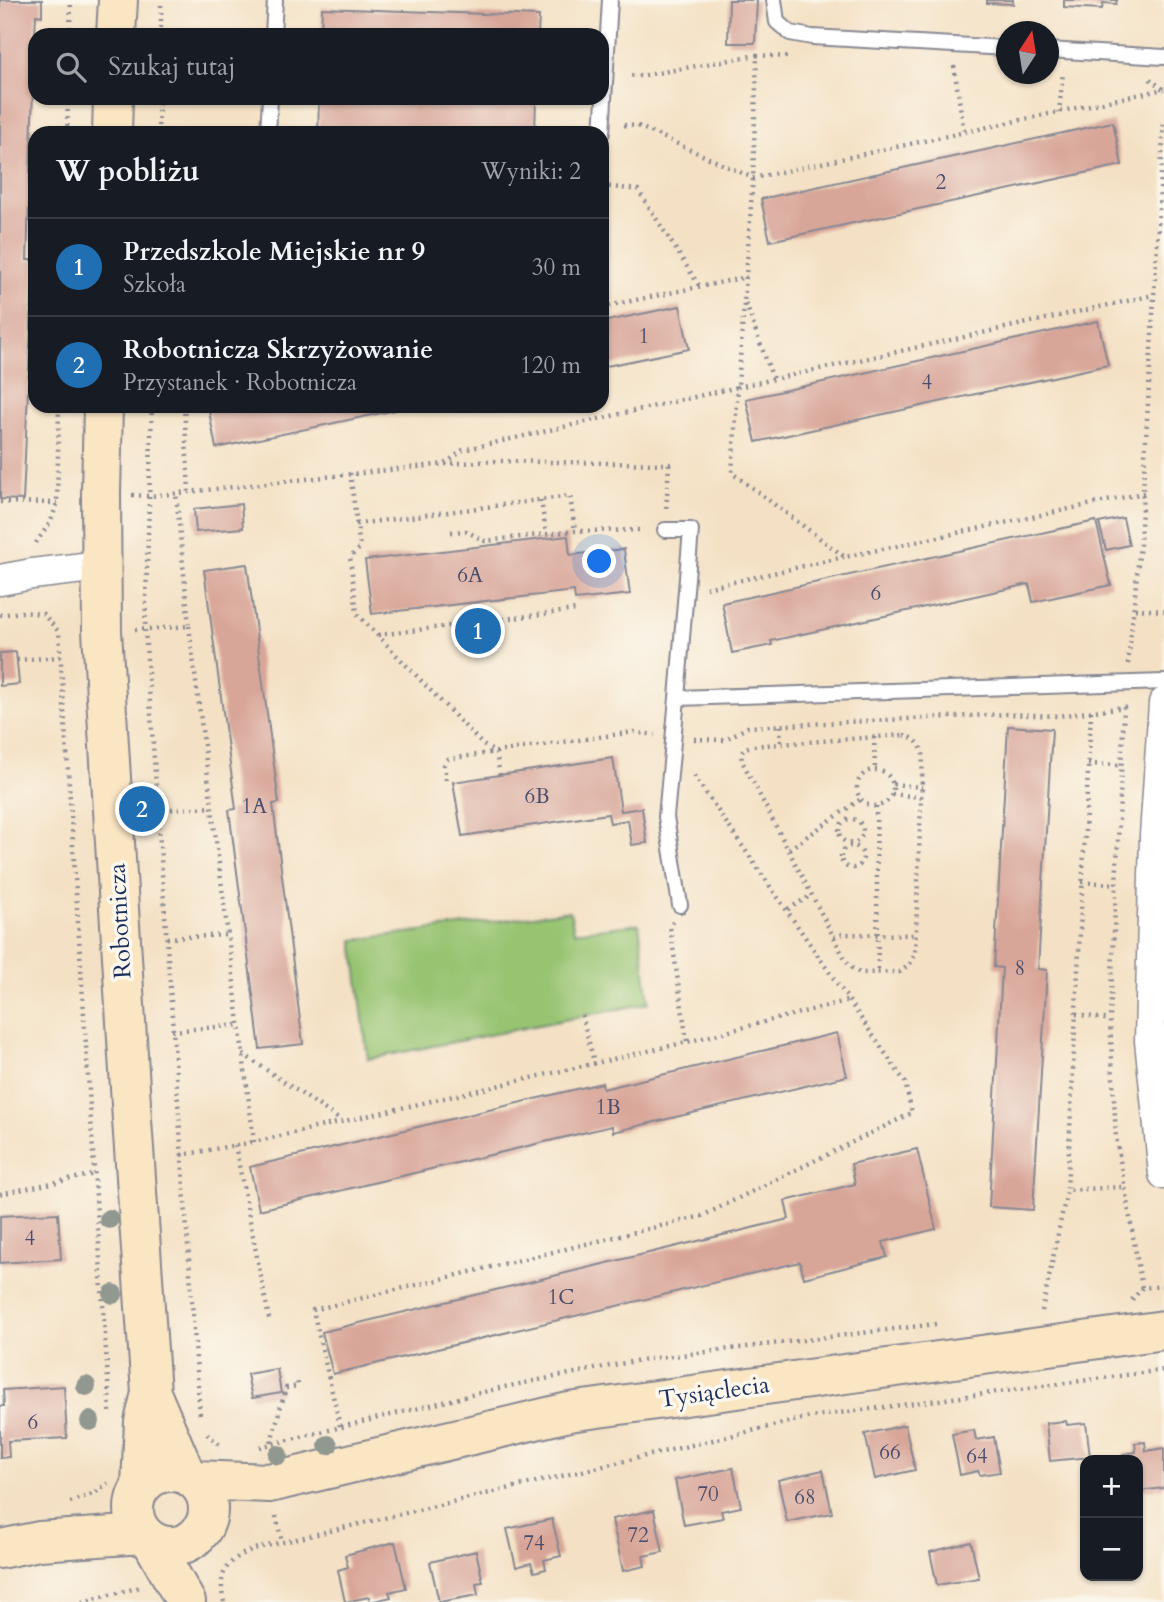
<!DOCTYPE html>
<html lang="pl">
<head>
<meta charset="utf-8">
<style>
  :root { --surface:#171b24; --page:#20242c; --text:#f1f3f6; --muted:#9ea1a6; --line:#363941; --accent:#1f6fb2 }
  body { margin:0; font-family:Cardo,serif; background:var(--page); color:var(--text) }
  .controls { position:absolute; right:21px; bottom:21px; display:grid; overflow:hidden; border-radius:14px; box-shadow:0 2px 5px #0004 }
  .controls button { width:63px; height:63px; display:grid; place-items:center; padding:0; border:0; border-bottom:2px solid var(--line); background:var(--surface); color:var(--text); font:35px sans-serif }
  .compass { position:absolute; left:996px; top:21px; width:63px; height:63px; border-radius:50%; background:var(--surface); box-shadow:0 2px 5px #0004; rotate:12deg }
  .you { position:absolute; left:600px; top:562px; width:24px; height:24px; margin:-18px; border:5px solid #fff; border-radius:50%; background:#1a73e8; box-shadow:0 0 0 10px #1a73e833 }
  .badge { display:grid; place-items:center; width:46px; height:46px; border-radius:50%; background:var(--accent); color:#fff; font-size:23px; font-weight:700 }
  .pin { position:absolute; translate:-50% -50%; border:4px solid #fff; box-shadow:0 2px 7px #0006 }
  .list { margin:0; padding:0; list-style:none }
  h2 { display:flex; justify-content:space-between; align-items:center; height:91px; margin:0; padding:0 28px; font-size:30px }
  h2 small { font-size:23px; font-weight:400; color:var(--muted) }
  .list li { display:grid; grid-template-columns:46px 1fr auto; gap:21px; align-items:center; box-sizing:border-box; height:98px; padding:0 28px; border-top:2px solid var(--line) }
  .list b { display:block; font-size:26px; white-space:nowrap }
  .list p { margin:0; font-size:23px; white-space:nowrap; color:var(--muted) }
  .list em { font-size:23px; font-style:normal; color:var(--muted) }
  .icon { flex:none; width:38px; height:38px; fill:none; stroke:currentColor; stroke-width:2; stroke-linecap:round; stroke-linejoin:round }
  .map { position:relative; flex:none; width:1164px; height:1602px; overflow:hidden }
  .search { position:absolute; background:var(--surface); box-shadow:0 2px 5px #0004; left:28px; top:28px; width:581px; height:77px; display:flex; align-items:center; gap:18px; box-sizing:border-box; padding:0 24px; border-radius:21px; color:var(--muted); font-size:26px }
  .panel { position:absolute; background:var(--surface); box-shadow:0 2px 5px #0004; left:28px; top:126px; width:581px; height:287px; border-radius:21px }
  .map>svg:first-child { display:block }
  .green { fill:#98c472; stroke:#5a7a68; stroke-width:2 }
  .building { fill:#d8a699 }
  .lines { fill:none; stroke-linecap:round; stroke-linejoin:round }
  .lane-casing { stroke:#888892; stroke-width:18 }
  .street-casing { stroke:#888892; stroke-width:33 }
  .secondary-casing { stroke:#888892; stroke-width:42 }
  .path { stroke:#888892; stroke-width:4.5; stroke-dasharray:2 5; stroke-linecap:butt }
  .lane { stroke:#fff; stroke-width:14 }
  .street { stroke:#fff; stroke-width:30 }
  .secondary { stroke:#fbe6c4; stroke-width:38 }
  .tree { fill:#919890 }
  .labels { text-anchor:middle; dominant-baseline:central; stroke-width:7; stroke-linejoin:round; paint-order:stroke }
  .number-label { font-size:21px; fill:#4a4d6d }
  .street-label { font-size:24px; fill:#1b2f5e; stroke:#fbf7ec }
</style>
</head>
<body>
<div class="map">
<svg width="1164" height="1602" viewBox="0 0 1164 1602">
  <rect width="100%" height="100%" fill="#fbf7ec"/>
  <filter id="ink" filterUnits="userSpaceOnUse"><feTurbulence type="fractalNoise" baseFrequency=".0143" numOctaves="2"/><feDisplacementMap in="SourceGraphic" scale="14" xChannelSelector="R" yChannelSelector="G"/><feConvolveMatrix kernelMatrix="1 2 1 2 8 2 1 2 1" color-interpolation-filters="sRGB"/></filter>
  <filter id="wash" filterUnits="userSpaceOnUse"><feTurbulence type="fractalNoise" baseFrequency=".00686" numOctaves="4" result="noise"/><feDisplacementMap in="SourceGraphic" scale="28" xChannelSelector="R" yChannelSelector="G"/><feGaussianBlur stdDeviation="1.57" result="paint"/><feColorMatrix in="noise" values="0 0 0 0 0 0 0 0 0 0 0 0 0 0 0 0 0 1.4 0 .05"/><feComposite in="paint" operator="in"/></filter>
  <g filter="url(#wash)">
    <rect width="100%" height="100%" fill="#f4e1c5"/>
    <path class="green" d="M570,911L574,932L639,924L649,1003L368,1059L353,940Z"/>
    <g id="blocks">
      <path class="building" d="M0,0H42V16L36,15L35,35L27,260H34L23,500L0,499Z
        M729,0H757L755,43H728Z
        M987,0H1013V4L987,3Z
        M1064,0H1117L1116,4L1103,3L1102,9L1064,7Z
        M322,8L539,16L538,35H321Z
        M319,98H536L535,133H318Z
        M1113,122L1122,165L770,241L761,199Z
        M680,306L689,349L602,367V322Z
        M1098,321L1108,365L756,442L746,399Z
        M208,406H410V407L216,448Z
        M241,504L243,528L196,532L194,509Z
        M1123,518L1129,545L1106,550L1099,523Z
        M1096,521L1111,585L1033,602L1029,584L771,641L772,645L732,653L722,603Z
        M568,536L570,555L624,549L630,594L575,600L574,591L372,614L365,560Z
        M247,564L279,803L273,804L303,1044L260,1049L229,810L236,809L204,570Z
        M16,652L19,684L0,686V653Z
        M1008,726L1052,729L1038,969L1047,970L1033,1210L989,1207L1002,968L994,967Z
        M613,758L621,811L642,808L647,843L632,845L628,820L610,823L608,814L462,836L453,782Z
        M837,1033L847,1076L613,1132L612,1126L259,1210L250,1167L602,1083L603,1089Z
        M917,1149L936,1229L883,1242L887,1257L804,1278L800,1262L333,1374L322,1332L789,1219L785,1201L855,1184L851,1164Z
        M58,1213L61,1259L0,1263V1216Z
        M277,1369L281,1393L252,1398L247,1374Z
        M64,1386L67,1438L8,1441L9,1457L0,1458V1406H4L3,1390Z
        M1066,1421L1067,1425L1086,1423L1090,1457L1050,1461L1046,1423Z
        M905,1425L915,1470L875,1479L865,1434Z
        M974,1430L976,1440L994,1437L1000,1472L980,1475L978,1471L960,1475L952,1434Z
        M1145,1442L1146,1451L1164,1448V1488L1138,1491V1460H1123V1454L1136,1452L1135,1443Z
        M733,1468L741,1507L721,1511L723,1518L684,1525L675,1480Z
        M823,1470L832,1513L787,1522L778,1480Z
        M654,1510L663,1552L643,1556L645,1566L623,1571L612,1519Z
        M552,1519L561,1556L544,1560L546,1569L534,1572L531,1563L516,1567L507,1529Z
        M395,1542L406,1588L389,1592L391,1597L370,1602L369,1597L345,1602L338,1570L348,1567L345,1555Z
        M971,1542L979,1578L937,1585L930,1552Z
        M476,1551L483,1582L476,1583L478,1595L439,1602L430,1562Z"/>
    </g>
  </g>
  <g filter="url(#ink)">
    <use href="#blocks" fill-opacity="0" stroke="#888892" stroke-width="2"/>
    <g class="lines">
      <g class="lane-casing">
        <path id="lane" d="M774,0L777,22L790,33L812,37L1006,48
          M273,35L275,0
          M1048,50L1164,57
          M268,133L270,98
          M602,133L610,0
          M665,530H691L677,698L1164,682
          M677,698L666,817L680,905"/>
      </g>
      <g class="street-casing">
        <path id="street" d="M0,580L32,574L100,566
          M1164,703L1155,835L1150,1041L1164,1174"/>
      </g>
      <g class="secondary-casing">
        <path id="secondary" d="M116,35L118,0
          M112,133L113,98
          M103,406L101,493L102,631L132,1120L151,1393L144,1422L141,1485
          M151,1393L186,1475
          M134 1509a37 37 0 1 1 74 0a37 37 0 1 1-74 0Z
          M195,1480L269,1483L569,1412L1164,1330
          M151,1540L186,1602
          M0,1549L39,1541L143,1534"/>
      </g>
      <path class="path" d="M70,35L71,0
        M161,35V0
        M757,55L787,57
        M954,66L964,133
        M1150,79L1164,90
        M1059,113L1063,72
        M624,125L638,126L753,178L1164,89
        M67,133L68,98
        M158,133L159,98
        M602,186L638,190L700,287
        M746,304L773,379
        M602,307L747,277
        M152,406L145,630L200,1416
        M184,406L189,491
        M445,464L496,461L669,464L666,511
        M350,473L360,548L350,557L357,614L483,745L496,753L500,775
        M1144,493L845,557L732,473L738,387L1154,295
        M132,495L150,496L445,464L463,450L738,387L753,178L757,55L641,76L627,75
        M541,500L546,534
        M0,502L57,503
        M356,524L570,496L575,531
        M451,532L466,531L485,541L575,531L644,530
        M36,543L51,521L57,503L59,406
        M706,588L844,557
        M1135,609L1164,611
        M0,615L21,612L43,614L59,632L110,1412
        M189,626L254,1142L687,1042L850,1000
        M135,630L189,626L176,493
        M378,635L576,610
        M17,660L60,657
        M1128,664L1140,544L1164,120
        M1091,711L1067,1190L1124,1187
        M780,726L781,744
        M904,735C914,737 921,744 923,754L915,954L910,964L900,972L860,973L852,968L845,959L742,761L741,754L745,748L752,746Z
        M874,737L875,770
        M694,739L724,740L748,727L1008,714L1058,716L1124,707L1110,1020L1116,1137L1142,1288
        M1088,764L1122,765
        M857 788a18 18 0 1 1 36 0a18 18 0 1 1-36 0Z
        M446,780L444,765L448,759L634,732L655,735
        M893,784L922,787
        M892,794L921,797
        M876,806L878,973
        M157,810L213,807
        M839 831a12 12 0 1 1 24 0a12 12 0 1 1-24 0Z
        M841 857a11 11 0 1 1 22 0a11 11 0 1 1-22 0Z
        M789,849L861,799
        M1082,882L1115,884
        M788,909L812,895
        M673,922L670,927L687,1042
        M834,937L843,934L917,935
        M167,938L227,935
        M1076,1014L1110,1020
        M582,1015L594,1062
        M172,1031L239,1025
        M243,1054L340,1120
        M235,1145L270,1323
        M181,1155L254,1142
        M0,1194L95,1174
        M1132,1300L1142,1288L1164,1286
        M1042,1311L1067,1190
        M340,1426L313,1310L702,1216L912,1113L905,1082L692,773
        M207,1434L221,1446
        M271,1442L286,1388L298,1386L297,1378
        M260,1447L504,1387L640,1360L936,1324
        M70,1502L95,1493L108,1483
        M276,1516L282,1542
        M82,1602L141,1587
        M224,1602C217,1572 227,1560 254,1549L810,1417L1164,1370"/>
      <use href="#lane" class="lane"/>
      <use href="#street" class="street"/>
      <use href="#secondary" class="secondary"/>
    </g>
    <g class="tree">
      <circle cx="109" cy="1219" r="10"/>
      <circle cx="113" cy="1294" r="10"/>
      <circle cx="86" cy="1386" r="10"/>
      <circle cx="90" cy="1421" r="10"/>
      <circle cx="328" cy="1445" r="10"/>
      <circle cx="278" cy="1455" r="10"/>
    </g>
  </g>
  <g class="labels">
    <g class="number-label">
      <text x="941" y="182">2</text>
      <text x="644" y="336">1</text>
      <text x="927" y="382">4</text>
      <text x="470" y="575">6A</text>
      <text x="876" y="593">6</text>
      <text x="537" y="796">6B</text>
      <text x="254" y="806">1A</text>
      <text x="1020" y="968">8</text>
      <text x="608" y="1107">1B</text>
      <text x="30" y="1238">4</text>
      <text x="561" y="1297">1C</text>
      <text x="33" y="1422">6</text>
      <text x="890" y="1452">66</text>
      <text x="977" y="1456">64</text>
      <text x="708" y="1494">70</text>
      <text x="805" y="1497">68</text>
      <text x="638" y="1535">72</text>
      <text x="534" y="1543">74</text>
    </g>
    <g class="street-label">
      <text transform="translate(120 921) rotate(-93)">Robotnicza</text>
      <text transform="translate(714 1392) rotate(-8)">Tysiąclecia</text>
    </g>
  </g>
</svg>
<div class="controls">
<button>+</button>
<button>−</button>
</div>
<svg class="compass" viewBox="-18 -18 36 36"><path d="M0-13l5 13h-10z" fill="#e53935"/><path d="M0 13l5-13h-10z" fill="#9ea1a6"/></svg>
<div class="you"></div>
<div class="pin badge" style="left:478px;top:631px">1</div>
<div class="pin badge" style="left:142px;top:809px">2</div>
<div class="search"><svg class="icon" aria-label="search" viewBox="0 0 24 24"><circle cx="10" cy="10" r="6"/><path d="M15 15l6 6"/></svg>Szukaj tutaj</div>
<section class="panel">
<h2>W pobliżu<small>Wyniki: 2</small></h2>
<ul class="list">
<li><span class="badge">1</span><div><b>Przedszkole Miejskie nr 9</b><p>Szkoła</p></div><em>30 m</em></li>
<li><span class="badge">2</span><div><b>Robotnicza Skrzyżowanie</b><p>Przystanek · Robotnicza</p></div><em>120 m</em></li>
</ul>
</section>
</div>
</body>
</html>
